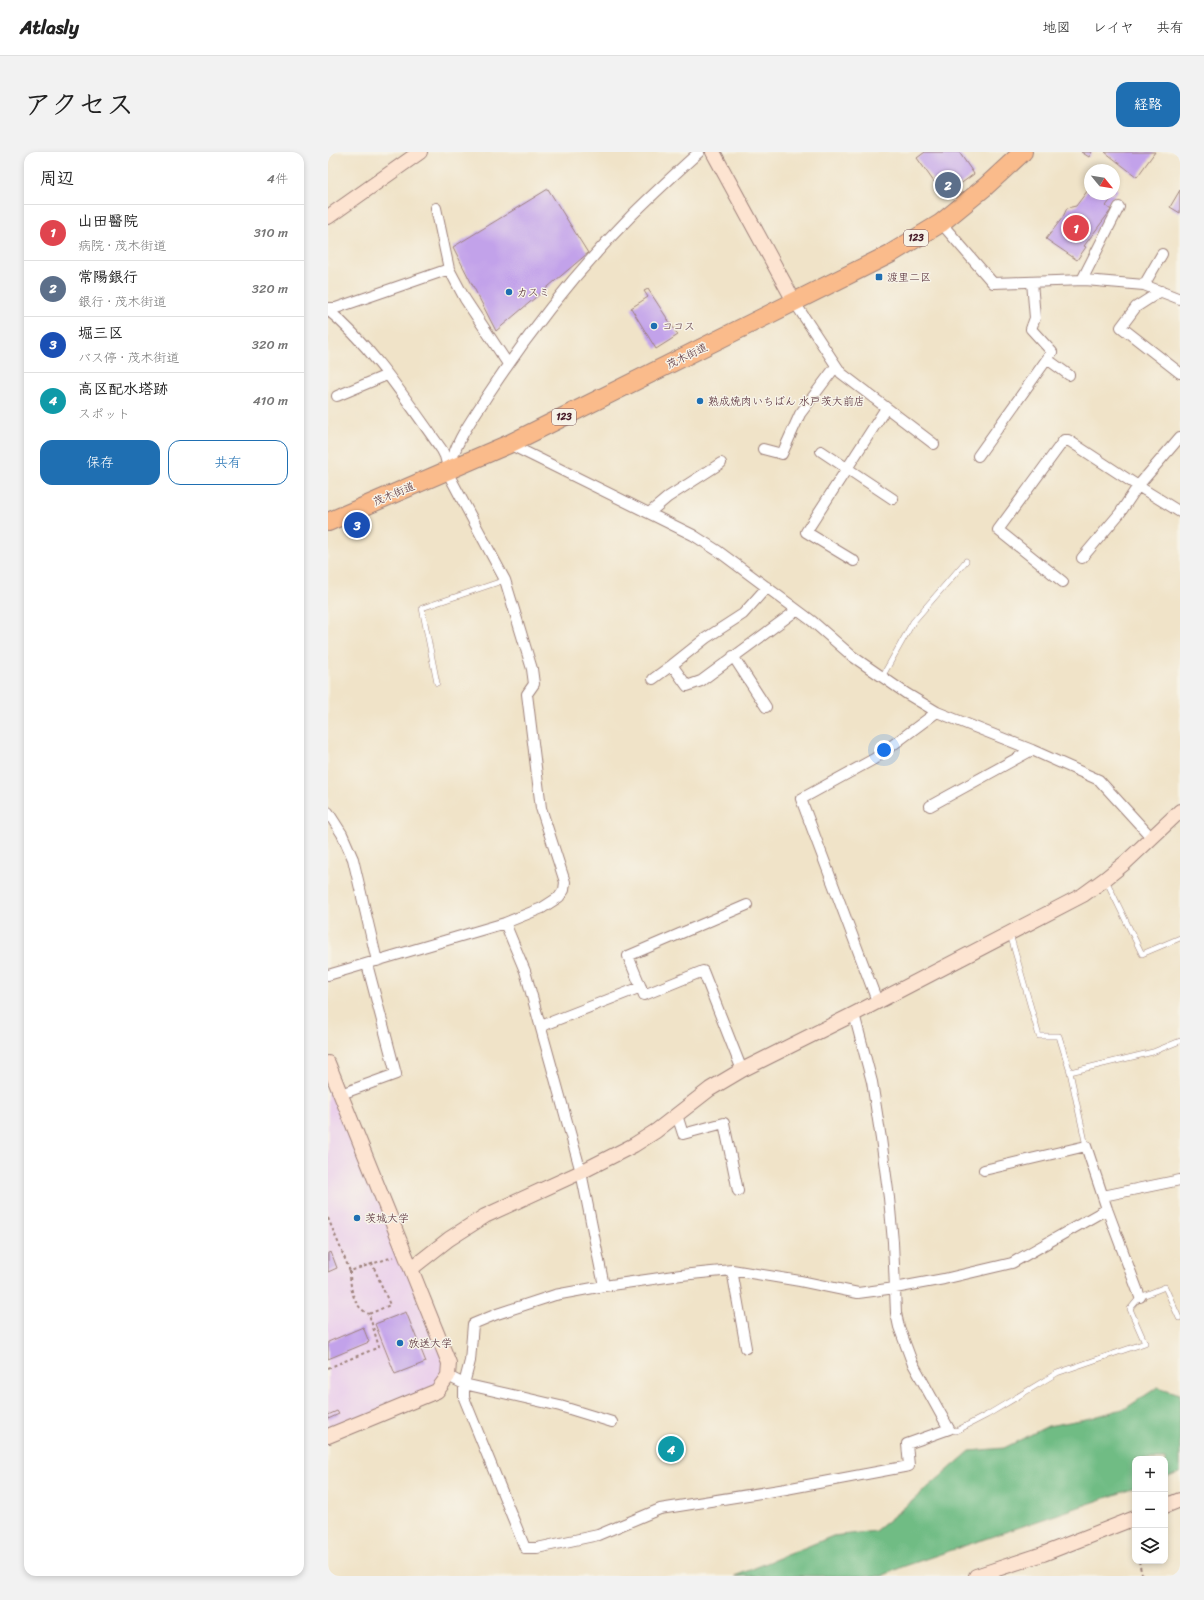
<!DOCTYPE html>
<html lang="ja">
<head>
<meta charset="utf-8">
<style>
  :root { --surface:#fff; --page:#f2f2f2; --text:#222; --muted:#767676; --line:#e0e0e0; --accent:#1f6fb2 }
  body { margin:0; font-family:Sriracha,"Klee One",sans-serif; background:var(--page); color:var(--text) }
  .controls { position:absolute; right:12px; bottom:12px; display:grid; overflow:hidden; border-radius:8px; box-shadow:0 2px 6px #0003 }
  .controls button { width:36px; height:36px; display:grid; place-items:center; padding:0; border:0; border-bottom:1px solid var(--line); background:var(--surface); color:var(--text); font:20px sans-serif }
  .compass { position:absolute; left:756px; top:12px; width:36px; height:36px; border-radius:50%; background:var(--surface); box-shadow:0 2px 6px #0003; rotate:120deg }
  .you { position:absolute; left:556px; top:598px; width:14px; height:14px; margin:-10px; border:3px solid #fff; border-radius:50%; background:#1a73e8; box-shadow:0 0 0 6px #1a73e833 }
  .badge { display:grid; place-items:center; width:26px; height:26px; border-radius:50%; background:var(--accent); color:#fff; font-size:13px; font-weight:700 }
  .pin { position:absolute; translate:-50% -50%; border:2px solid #fff; box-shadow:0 1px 4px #0006 }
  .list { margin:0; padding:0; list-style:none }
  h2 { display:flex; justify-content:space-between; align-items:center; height:52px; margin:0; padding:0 16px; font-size:17px }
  h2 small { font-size:13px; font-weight:400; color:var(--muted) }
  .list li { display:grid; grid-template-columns:26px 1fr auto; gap:12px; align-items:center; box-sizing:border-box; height:56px; padding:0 16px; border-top:1px solid var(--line) }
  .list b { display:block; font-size:15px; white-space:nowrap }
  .list p { margin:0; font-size:13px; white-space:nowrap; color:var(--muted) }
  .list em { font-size:13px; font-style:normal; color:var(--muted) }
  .actions { display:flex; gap:8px; padding:12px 16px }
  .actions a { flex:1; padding:9px 0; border:1px solid var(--accent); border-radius:12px; text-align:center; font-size:14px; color:var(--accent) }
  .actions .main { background:var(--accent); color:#fff }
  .icon { flex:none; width:22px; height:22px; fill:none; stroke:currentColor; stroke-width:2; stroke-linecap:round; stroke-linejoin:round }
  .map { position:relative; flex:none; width:852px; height:1424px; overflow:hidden; border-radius:12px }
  header { display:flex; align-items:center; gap:24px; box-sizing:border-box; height:56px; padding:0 20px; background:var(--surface); border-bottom:1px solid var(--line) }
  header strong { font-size:19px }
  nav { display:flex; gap:22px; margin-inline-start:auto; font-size:14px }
  .intro { display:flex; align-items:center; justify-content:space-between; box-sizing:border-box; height:96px; padding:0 24px }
  h1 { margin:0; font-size:28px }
  .button { padding:10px 18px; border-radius:12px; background:var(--accent); color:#fff; font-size:14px; font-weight:700 }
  main { display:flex; gap:24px; padding:0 24px }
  aside { flex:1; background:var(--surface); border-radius:12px; box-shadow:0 2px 6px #0003 }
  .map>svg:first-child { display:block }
  .built { fill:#ebd1eb }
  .forest { fill:#70bc84; stroke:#5d6e58 }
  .building { fill:#c2a2ea }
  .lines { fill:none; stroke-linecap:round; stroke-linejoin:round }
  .lane-casing { stroke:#9d817a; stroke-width:6 }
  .street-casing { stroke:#9d817a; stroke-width:12 }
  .secondary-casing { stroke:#9d817a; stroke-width:16 }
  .highway-casing { stroke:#9d817a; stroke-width:20 }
  .path { stroke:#9d817a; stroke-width:2; stroke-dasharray:3 3; stroke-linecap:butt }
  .lane { stroke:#fff; stroke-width:5 }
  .street { stroke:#fff; stroke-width:10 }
  .secondary { stroke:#fde4d1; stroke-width:14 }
  .highway { stroke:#fabb8b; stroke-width:18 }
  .poi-dot { fill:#1f6fb2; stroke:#f7f3e8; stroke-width:1.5 }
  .labels { text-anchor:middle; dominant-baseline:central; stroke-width:3; stroke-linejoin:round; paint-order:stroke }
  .shield { fill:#f7f3e8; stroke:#7e5f64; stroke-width:1 }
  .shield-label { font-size:10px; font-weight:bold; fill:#4a1f2b }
  .poi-label { font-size:11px; fill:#4a1f2b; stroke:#f7f3e8; text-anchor:start }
  .street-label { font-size:11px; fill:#4a1f2b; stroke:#f7f3e8 }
</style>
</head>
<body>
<header>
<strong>Atlasly</strong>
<nav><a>地図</a><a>レイヤ</a><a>共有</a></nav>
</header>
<div class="intro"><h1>アクセス</h1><a class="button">経路</a></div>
<main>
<aside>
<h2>周辺<small>4件</small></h2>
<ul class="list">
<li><span class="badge" style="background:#e0444e">1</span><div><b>山田醫院</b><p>病院 · 茂木街道</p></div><em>310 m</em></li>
<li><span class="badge" style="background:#5c6f8a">2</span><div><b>常陽銀行</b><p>銀行 · 茂木街道</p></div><em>320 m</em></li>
<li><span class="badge" style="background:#1a4fb4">3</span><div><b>堀三区</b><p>バス停 · 茂木街道</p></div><em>320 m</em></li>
<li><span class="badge" style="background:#0f9aa8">4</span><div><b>高区配水塔跡</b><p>スポット</p></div><em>410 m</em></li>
</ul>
<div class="actions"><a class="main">保存</a><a>共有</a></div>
</aside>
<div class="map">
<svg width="852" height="1424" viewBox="0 0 852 1424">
  <rect width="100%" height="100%" fill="#f7f3e8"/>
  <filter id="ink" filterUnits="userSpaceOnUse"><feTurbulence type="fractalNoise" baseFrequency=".025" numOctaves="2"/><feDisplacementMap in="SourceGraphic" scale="8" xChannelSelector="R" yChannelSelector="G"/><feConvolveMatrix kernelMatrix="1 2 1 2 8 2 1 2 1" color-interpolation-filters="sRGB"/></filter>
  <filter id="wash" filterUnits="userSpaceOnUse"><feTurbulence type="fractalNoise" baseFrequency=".012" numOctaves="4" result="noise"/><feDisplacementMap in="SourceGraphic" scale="16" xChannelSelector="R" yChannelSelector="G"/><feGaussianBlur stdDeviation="0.9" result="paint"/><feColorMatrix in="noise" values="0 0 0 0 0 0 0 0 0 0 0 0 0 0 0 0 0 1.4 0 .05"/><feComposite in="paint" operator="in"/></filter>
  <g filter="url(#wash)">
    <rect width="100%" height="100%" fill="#f0e3c8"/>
    <path class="built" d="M0,924L116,1208L114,1228L103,1237L0,1280Z"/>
    <path class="forest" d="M830,1235L852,1242V1321L837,1326V1307H807V1336L574,1415L554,1424H407L505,1384L547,1379L583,1350L642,1299L676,1296L720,1274L763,1266L798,1256Z"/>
    <g id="blocks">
      <path class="building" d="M597,0H631L646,22L616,44L589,6Z
        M753,0H764L761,5Z
        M777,0H827L809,25Z
        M786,35L790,38L778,54L783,58L756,94L758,95L749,108L718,87L735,65L739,56L748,54L760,38H762V42H786Z
        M220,37L260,101L168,179L125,95Z
        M852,38V61L842,55Z
        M320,137L350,183L328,197L303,156L320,145L316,139Z
        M3,1100L9,1116L0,1120V1101Z
        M78,1160L98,1210L67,1222L47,1172Z
        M35,1175L41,1190L0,1207V1190Z
        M9,1259L11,1262L0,1267V1263Z"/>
    </g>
  </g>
  <g filter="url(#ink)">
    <use href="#blocks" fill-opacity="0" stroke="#9d817a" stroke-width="1"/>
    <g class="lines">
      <g class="lane-casing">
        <path id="lane" d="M554,525L585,470L638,409
          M109,531L94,456L177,428
          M778,728L814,802L852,786
          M682,782L711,884H731L742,920L758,994
          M742,920L825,900L852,889
          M621,1277L628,1279L659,1263L729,1221L817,1191L802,1157L812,1145L837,1135L851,1166"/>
      </g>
      <g class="street-casing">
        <path id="street" d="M108,56L121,117L137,147L180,212
          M613,71L665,131L757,128L816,133L852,147
          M754,128L791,55
          M816,133L834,102
          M833,139L808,155L793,175L852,221
          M467,151L513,221L606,292
          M0,156H8L121,117
          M0,158C44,194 81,252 114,298L117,304L123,327L177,428L204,517L206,532L199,542L213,656L237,730L236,738L231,745L214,756L177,771L0,823
          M719,207L741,223
          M9,244L59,223
          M181,292L365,383L390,399L484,469L524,504L579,542L609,560L704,598L771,628L823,685
          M435,297L454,302L472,262L508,214
          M493,299L565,347
          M650,304L724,200L703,177L707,166L704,130
          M122,316C127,289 144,268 159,244C201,180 249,119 303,64C325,42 348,21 371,0
          M321,361L340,345L393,311
          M754,406L792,361L810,334L852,285
          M526,409L478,380L558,256
          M735,430L670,378L736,288H740L810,334L852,360
          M439,435L415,462L378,486L344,513L359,534L373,529L469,458
          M405,504L438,555
          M325,527L344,513
          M602,654L704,598
          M0,660L14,682L25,707L49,809
          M177,771L197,819L253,1020L276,1134
          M549,849L473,647L546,607L609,560
          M526,862L544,930L553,987L561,1046L565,1090L568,1161L571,1175L584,1210L621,1277L579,1292L581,1314L458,1337L332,1357L270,1383L209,1396H197L136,1246V1232L142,1209L145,1172L169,1162L227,1143L276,1134L353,1123L404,1118L472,1129L530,1141L567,1136L616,1127L684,1111L779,1057
          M213,874L313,835
          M414,918L375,819L316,843L300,804L419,753
          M13,942L68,922L39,812
          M349,963L355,982L396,971L410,1039
          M656,1018L758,994L779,1057L812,1145
          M775,1044L852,1028
          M404,1118L418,1196
          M120,1224L136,1232L232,1254L284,1270"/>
      </g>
      <g class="secondary-casing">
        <path id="secondary" d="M385,0L467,151
          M0,65L92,0
          M0,911L121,1211L120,1224L109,1239L0,1284
          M84,1116L121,1087L157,1064L253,1020L306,993L328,979L382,937L414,918L526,862L755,743L777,727L798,710L852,659
          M837,1354L852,1348
          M648,1424L715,1402L807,1366"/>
      </g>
      <g class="highway-casing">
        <path id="highway" d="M0,370L181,292L562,102L613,71L657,35L695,0"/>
      </g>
      <path class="path" d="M0,1066L22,1119L65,1105
        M22,1119C22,1136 25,1155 41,1162
        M0,1216L51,1195L41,1162L62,1153L44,1111
        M804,1380L807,1390
        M811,1409L814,1424"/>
      <use href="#lane" class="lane"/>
      <use href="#street" class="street"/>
      <use href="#secondary" class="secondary"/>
      <use href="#highway" class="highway"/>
    </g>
  </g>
  <g class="poi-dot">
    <rect x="547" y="121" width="8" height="8" rx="2"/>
    <circle cx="181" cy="140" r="4"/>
    <circle cx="326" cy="174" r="4"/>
    <circle cx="372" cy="249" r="4"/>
    <circle cx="29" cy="1066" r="4"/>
    <circle cx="72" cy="1191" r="4"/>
  </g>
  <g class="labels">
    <g class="shield">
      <rect x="576" y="78" width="24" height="16" rx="3"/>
      <rect x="224" y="257" width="24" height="16" rx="3"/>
    </g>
    <g class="shield-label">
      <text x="588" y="86">123</text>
      <text x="236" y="265">123</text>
    </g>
    <g class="poi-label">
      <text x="559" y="125">渡里二区</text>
      <text x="189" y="140">カスミ</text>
      <text x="334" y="174">ココス</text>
      <text x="380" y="249">熟成焼肉いちばん 水戸茨大前店</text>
      <text x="37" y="1066">茨城大学</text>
      <text x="80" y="1191">放送大学</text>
    </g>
    <g class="street-label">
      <text transform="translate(359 204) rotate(-26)">茂木街道</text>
      <text transform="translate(66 342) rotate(-23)">茂木街道</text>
    </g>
  </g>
</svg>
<div class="controls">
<button>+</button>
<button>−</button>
<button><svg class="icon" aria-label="layers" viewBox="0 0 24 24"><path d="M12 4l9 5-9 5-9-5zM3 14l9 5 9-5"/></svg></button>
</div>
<svg class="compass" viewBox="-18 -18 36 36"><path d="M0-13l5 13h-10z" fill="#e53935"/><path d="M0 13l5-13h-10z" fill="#767676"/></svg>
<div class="you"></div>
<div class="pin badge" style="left:748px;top:76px;background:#e0444e">1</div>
<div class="pin badge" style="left:620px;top:33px;background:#5c6f8a">2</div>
<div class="pin badge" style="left:29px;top:373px;background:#1a4fb4">3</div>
<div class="pin badge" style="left:343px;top:1297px;background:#0f9aa8">4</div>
</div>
</main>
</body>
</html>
